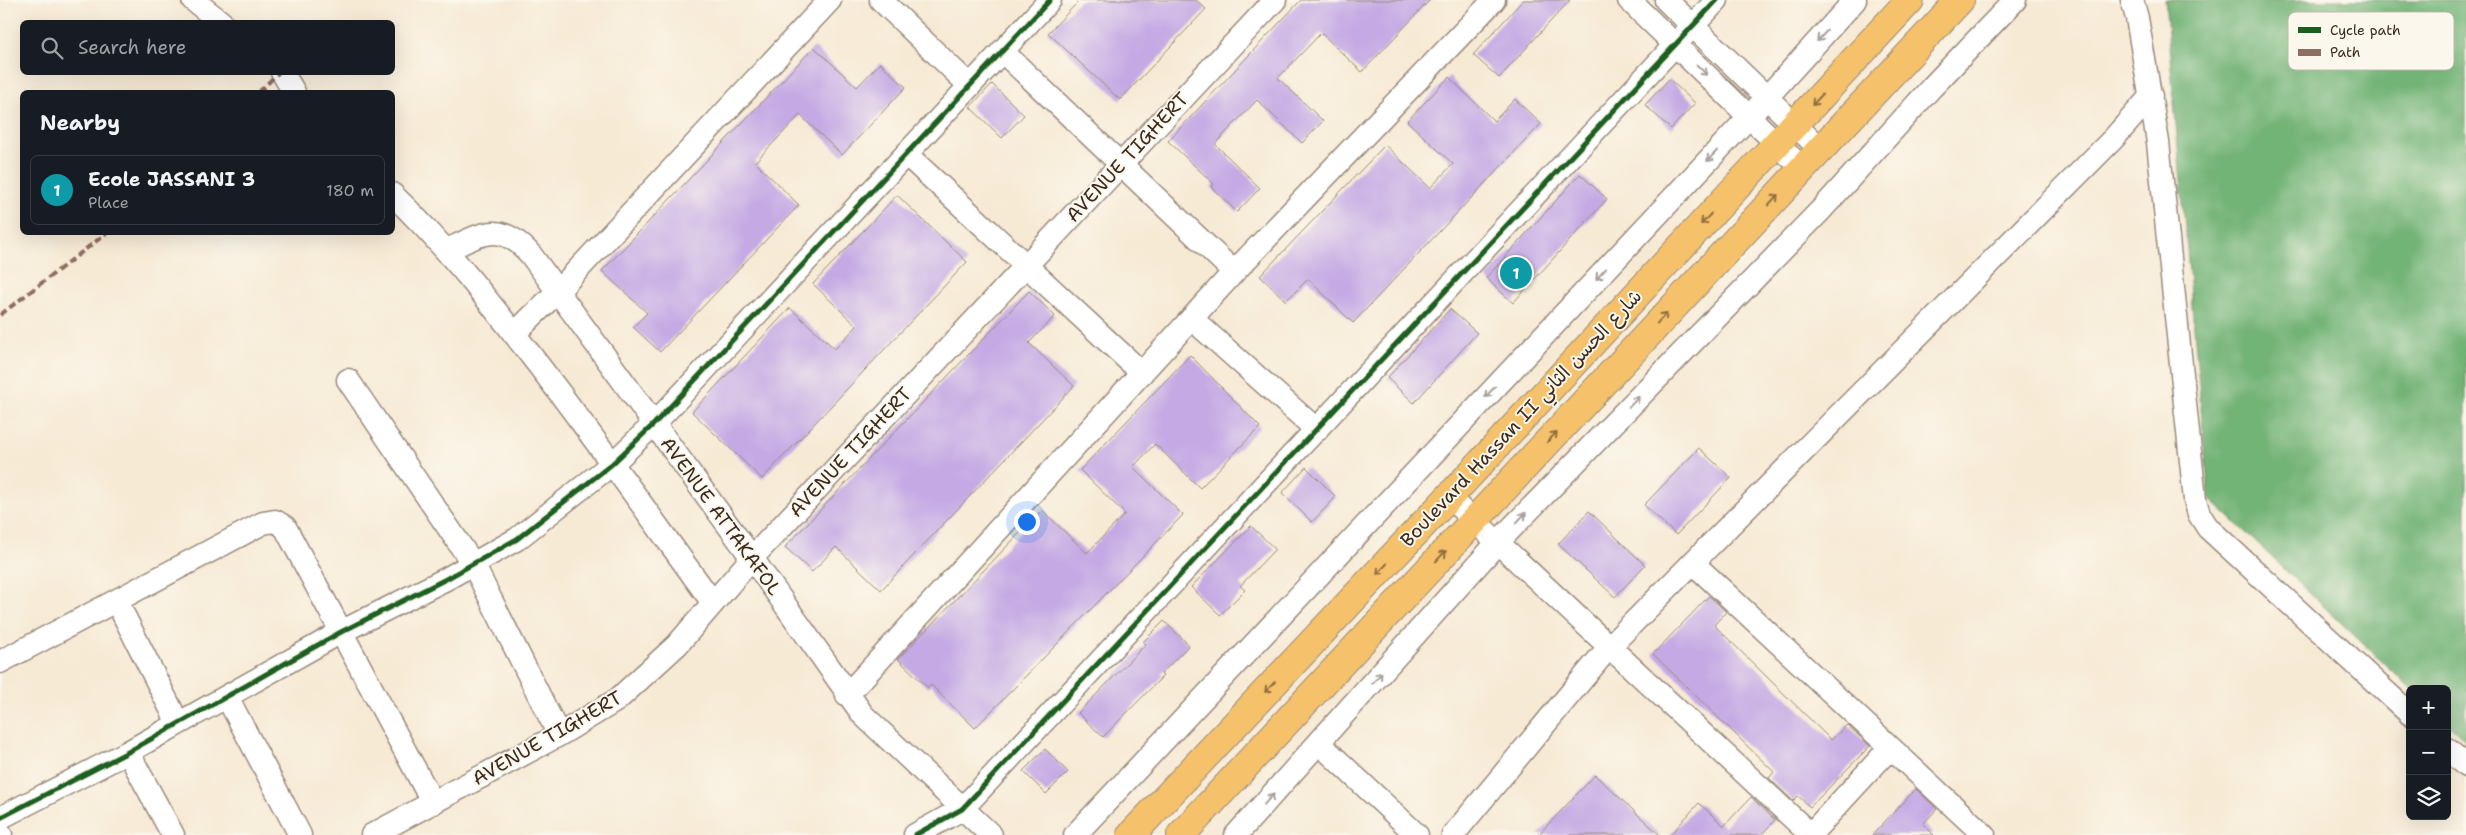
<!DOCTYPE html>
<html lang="en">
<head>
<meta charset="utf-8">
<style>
  :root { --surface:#171b24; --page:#20242c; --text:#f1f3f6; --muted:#9ea1a6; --line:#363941; --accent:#b45309 }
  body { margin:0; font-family:"Shantell Sans","Playpen Sans Arabic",sans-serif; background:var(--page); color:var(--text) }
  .controls { position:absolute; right:15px; bottom:15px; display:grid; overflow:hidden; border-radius:8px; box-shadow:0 5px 20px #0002 }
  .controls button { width:45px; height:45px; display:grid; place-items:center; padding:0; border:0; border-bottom:1px solid var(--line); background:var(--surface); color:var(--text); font:25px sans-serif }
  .you { position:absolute; left:1026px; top:521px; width:18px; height:18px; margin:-12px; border:4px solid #fff; border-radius:50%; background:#1a73e8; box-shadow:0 0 0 8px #1a73e833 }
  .badge { display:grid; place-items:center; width:32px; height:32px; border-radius:50%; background:var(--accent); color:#fff; font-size:16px; font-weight:700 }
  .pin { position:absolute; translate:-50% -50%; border:2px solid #fff; box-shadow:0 1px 5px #0006 }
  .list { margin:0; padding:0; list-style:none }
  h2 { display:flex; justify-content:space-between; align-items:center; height:65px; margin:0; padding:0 20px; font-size:21px }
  h2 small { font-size:16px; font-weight:400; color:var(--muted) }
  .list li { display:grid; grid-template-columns:32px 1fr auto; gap:15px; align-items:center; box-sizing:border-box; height:70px; margin:0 10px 10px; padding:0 10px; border:1px solid var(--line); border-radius:8px }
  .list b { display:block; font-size:19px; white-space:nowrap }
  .list p { margin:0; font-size:16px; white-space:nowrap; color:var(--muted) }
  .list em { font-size:16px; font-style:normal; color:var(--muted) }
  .icon { flex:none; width:28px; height:28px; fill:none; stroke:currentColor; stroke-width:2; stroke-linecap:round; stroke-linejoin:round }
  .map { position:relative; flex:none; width:2466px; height:835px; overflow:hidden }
  .search { position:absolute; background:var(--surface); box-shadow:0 5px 20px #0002; left:20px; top:20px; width:375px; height:55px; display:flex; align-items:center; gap:12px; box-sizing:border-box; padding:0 18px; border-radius:8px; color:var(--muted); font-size:19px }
  .panel { position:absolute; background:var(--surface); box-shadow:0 5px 20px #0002; left:20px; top:90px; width:375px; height:145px; border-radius:8px }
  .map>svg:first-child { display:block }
  .forest { fill:#72b376; stroke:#566e4a }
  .building { fill:#c4a9e4 }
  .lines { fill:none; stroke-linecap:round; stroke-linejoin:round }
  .minor-casing { stroke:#998a7a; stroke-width:25 }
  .primary-casing { stroke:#998a7a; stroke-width:30 }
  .minor { stroke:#fff; stroke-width:22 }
  .primary { stroke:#f5c16b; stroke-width:28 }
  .quiet { stroke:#8d6e63; stroke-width:4; stroke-dasharray:8 4; stroke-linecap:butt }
  .cycleway-casing { stroke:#fbf7ec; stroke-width:8 }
  .cycleway { stroke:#1b5e20; stroke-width:5 }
  .oneway { stroke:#a79f9a }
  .oneway2 { stroke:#8f6e41 }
  .labels { text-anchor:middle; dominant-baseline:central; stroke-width:4; stroke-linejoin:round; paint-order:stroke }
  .street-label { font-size:19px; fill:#3b2a1e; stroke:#fbf7ec }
  .key { fill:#fbf7ec; stroke:#c1baae; stroke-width:1 }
  .key-label { font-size:14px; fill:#3b2a1e }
</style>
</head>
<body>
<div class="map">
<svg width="2466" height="835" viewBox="0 0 2466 835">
  <rect width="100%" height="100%" fill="#fbf7ec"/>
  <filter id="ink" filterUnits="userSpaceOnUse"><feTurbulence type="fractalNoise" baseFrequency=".02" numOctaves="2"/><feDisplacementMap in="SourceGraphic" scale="10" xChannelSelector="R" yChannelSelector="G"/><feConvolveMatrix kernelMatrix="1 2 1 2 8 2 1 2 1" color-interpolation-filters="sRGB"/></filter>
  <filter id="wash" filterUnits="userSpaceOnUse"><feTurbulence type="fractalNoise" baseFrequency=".0096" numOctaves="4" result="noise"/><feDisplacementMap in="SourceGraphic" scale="20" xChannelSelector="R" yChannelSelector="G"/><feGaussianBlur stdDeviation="1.12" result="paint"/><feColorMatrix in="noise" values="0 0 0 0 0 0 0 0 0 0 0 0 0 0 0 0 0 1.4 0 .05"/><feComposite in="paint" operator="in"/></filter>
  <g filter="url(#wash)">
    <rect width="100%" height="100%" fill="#f7ead5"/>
    <path class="forest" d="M2165,0H2466V740L2447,723V689H2411L2209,498Z"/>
    <g id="blocks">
      <path class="building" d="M1080,0H1196L1206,9L1120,100L1048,33Z
        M1301,0H1430L1362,72L1321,33L1278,78L1323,121L1302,143L1257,100L1215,144L1260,188L1237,212L1211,187L1214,184L1168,141Z
        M1523,0H1570L1499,78L1473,55Z
        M814,47L857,87L880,63L906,87L842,155L800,115L755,162L799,205L660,352L633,327L647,313L602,271Z
        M1449,77L1494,121L1515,99L1541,124L1353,323L1308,279L1286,301L1260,276L1385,145L1430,188L1453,164L1407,121Z
        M1669,79L1695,103L1671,129L1645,105Z
        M992,84L1024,115L1002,138L970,107Z
        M1580,174L1607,199L1513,303L1486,278Z
        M897,195L967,262L762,479L692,412L790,308L835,349L857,326L813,284Z
        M1029,291L1055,316L1029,343L1074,386L881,590L836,547L812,572L785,547Z
        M1450,309L1477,333L1414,403L1387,378Z
        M1190,355L1260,427L1200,488L1155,444L1133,467L1183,515L975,728L931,685L928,688L898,659L1042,510L1087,553L1125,514L1080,470Z
        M1699,448L1731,478L1676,535L1644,505Z
        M1306,467L1336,497L1312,522L1282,493Z
        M1589,511L1645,565L1615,597L1558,544Z
        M1251,526L1275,549L1240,586L1245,590L1220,615L1191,587Z
        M1709,596L1726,612L1714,625L1831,740L1847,725L1870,746L1810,807L1798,796L1793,801L1769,778L1774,772L1653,654Z
        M1164,621L1189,645L1161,674L1163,676L1103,737L1078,713L1146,644L1143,642Z
        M1045,749L1068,772L1046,794L1023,771Z
        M1595,775L1660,835H1538Z
        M1916,789L1937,809L1923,824L1934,835H1872Z
        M1751,797L1775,820L1761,835H1670L1699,803L1724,826Z"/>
    </g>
  </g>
  <g filter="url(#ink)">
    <use href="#blocks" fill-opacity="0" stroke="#998a7a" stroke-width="1"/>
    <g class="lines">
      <g class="minor-casing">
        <path id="minor" d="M193,0L221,22
          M881,0L970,86
          M1629,0L1802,168
          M1666,0L1820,149
          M2132,0L2137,18L2158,142L2195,500L2199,514L2208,528L2410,714
          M1002,51L1234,272
          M282,72L294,92
          M907,155L1142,373
          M392,194C442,242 484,295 526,349C591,432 651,518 713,603
          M447,250C484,233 500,220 531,255L752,558L863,715L991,835
          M1192,319L1317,430
          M514,334L558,291L830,0
          M348,380L473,564L559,735
          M1449,497L1811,835
          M1693,563L1984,835
          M117,602L178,723
          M0,662L263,523L275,521L285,527L433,803
          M847,695L1234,272L1494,0
          M227,697L300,835
          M1320,744L1417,835
          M2447,749L2466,766
          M128,752L173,835
          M0,818L128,752L341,632L446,579L517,539L612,464L654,424L1050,0
          M0,834L1,835
          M372,835L559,735L617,700L677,645L752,558L1275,0
          M915,835L962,809L1717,0
          M1075,835L1750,116L1855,0
          M1236,835L1498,542L1822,209L1932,87L2015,0
          M1453,835L1609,647L2113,139L2151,96
          M1810,835L1889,749"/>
      </g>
      <g class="primary-casing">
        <path id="primary" d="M1131,835L1449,497L1910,0
          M1181,835L1960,0"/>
      </g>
      <use href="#minor" class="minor"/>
      <use href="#primary" class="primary"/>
      <path class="quiet" d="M259,92L279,72
        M0,315L108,232"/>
      <g class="cycleway-casing">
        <path id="cycleway" d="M0,818L128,752L341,632L446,579L517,539L612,464L654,424L1050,0
          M915,835L962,809L1717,0"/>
      </g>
      <use href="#cycleway" class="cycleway"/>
    </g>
    <defs><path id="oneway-shaft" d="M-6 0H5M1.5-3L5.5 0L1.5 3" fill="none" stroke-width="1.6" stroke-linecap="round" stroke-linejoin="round" transform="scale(1.25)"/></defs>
    <g class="oneway">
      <use href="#oneway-shaft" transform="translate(1822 36) rotate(133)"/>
      <use href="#oneway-shaft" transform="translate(1702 70) rotate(44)"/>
      <use href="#oneway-shaft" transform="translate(1712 156) rotate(133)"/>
      <use href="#oneway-shaft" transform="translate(1601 274) rotate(133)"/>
      <use href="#oneway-shaft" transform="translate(1490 392) rotate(133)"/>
      <use href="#oneway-shaft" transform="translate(1634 402) rotate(-46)"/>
      <use href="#oneway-shaft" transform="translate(1521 518) rotate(-46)"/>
      <use href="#oneway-shaft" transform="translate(1377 678) rotate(-49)"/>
      <use href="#oneway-shaft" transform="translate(1269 799) rotate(-48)"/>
    </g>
    <g class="oneway2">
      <use href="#oneway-shaft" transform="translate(1817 100) rotate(133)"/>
      <use href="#oneway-shaft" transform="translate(1773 200) rotate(-47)"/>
      <use href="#oneway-shaft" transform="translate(1706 219) rotate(133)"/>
      <use href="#oneway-shaft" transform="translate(1662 318) rotate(-47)"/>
      <use href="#oneway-shaft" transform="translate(1552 437) rotate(-47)"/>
      <use href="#oneway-shaft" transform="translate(1441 556) rotate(-47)"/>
      <use href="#oneway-shaft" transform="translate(1382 569) rotate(133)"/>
      <use href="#oneway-shaft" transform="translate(1270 687) rotate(133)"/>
    </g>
  </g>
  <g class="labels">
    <g class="street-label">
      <text transform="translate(1127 157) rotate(-47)">AVENUE TIGHERT</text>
      <text transform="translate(1521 418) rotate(-47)">Boulevard Hassan II شارع الحسن الثاني</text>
      <text transform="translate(850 452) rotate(-47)">AVENUE TIGHERT</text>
      <text transform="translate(721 516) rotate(54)">AVENUE ATTAKAFOL</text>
      <text transform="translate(547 738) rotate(-30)">AVENUE TIGHERT</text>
    </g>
  </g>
  <rect x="2288" y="12" width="166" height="58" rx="8" class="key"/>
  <rect x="2298" y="27" width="23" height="6" fill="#1b5e20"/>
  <rect x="2298" y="49" width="23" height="7" fill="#8d6e63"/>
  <g class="key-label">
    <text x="2330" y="35">Cycle path</text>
    <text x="2330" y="57">Path</text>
  </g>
</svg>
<div class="controls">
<button>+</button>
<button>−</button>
<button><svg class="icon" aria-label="layers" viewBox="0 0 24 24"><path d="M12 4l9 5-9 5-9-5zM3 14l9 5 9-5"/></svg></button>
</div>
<div class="you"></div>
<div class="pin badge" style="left:1516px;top:273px;background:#0f9aa8">1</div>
<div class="search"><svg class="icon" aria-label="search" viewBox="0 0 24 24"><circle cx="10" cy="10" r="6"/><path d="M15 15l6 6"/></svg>Search here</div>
<section class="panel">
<h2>Nearby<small></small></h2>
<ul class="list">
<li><span class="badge" style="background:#0f9aa8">1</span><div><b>Ecole JASSANI 3</b><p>Place</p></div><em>180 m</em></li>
</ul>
</section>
</div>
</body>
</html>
